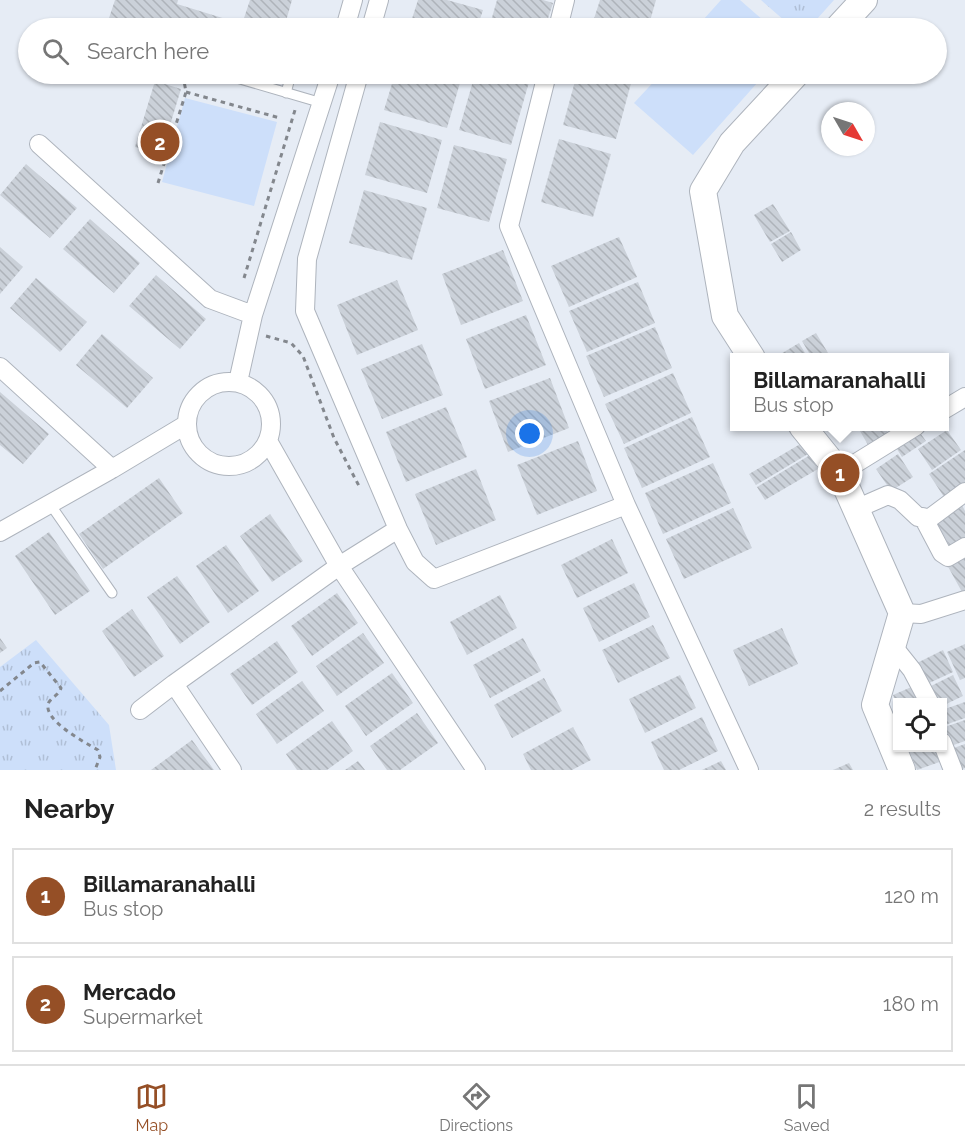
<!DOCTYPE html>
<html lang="en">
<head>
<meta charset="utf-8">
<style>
  :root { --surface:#fff; --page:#f6f6f6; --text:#222; --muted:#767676; --line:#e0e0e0; --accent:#954f26 }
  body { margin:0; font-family:Raleway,sans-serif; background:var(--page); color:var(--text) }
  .controls { position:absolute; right:18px; bottom:18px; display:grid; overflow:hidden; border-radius:0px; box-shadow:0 2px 4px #0004 }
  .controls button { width:54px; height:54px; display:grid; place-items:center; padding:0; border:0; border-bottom:2px solid var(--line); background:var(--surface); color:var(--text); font:30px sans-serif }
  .compass { position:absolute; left:821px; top:102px; width:54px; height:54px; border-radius:50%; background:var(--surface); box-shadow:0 2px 4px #0004; rotate:129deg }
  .you { position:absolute; left:530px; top:434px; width:21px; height:21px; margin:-15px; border:4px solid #fff; border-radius:50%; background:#1a73e8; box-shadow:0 0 0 9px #1a73e833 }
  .badge { display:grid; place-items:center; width:39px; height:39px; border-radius:50%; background:var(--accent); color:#fff; font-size:20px; font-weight:700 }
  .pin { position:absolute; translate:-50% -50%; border:3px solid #fff; box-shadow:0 2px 6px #0006 }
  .popup { position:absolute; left:730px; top:353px; width:219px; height:78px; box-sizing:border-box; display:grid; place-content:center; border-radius:0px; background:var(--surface); filter:drop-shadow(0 2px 4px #0005); font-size:20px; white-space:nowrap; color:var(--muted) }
  .popup b { font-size:22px; color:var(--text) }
  .popup::after { content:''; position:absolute; left:50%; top:100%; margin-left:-12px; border:12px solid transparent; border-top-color:var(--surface) }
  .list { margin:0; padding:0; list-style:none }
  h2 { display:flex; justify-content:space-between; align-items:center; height:78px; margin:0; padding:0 24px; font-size:26px }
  h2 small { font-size:20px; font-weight:400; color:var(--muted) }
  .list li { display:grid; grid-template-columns:39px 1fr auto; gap:18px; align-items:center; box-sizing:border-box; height:96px; margin:0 12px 12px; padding:0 12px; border:2px solid var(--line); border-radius:0px }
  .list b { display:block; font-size:22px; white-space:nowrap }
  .list p { margin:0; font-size:20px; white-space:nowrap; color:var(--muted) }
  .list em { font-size:20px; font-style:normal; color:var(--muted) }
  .icon { flex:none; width:33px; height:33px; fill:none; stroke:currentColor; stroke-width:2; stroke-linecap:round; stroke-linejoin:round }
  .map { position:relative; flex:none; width:965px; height:770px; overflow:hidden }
  .search { position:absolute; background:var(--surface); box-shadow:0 2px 4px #0004; left:18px; right:18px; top:18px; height:66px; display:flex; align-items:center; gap:15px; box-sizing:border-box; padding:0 21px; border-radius:33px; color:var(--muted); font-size:22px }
  .sheet { height:294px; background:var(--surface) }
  nav { display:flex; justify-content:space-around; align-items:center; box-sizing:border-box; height:84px; border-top:2px solid var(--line); background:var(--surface); font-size:16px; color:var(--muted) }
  nav a { display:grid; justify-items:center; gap:3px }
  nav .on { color:var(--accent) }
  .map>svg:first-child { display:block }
  .grass { fill:url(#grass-tufts) }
  .pitch { fill:#cddffa }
  .building { fill:url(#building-back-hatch) }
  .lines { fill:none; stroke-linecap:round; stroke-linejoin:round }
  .lane-casing { stroke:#aeb4bd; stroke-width:11 }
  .street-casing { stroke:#aeb4bd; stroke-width:20 }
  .secondary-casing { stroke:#aeb4bd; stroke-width:28 }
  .path { stroke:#83878d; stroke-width:3; stroke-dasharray:4.5 4.5; stroke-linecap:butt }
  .lane { stroke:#fff; stroke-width:9 }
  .street { stroke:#fff; stroke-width:18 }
  .secondary { stroke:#fff; stroke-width:26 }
</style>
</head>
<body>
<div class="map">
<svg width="965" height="770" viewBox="0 0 965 770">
  <defs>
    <pattern id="grass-tufts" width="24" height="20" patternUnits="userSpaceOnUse" patternTransform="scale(1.5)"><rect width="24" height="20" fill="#cddffa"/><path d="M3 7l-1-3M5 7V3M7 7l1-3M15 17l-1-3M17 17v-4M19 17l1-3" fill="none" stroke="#b0bfd6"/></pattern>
    <pattern id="building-back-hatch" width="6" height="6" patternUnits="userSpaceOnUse" patternTransform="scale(1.5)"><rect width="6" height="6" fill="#cbd1d9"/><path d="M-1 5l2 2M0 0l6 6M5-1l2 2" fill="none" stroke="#aeb3ba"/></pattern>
  </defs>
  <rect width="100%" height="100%" fill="#e6ecf5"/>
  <path class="grass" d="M761,0H834L809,28H793Z
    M36,640L109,725L116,770H0V667Z"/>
  <path class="pitch" d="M721,0H740L772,28H712L703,20Z
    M661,74H765L693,155L634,103Z
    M185,98L277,122L254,206L162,182Z"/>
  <path class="building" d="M115,0H178L177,4L242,24L250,0H292L284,28H144L109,18Z
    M418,0H447L483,10L477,28H409Z
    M497,0H543L553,3L545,28H489Z
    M600,0H656L648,28H591Z
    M254,74H284L281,82Z
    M395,74H453L462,76L447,128L384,110Z
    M475,74H499L529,82L511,145L459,130Z
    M577,74H622L633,76L616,139L563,125Z
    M155,81L181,89L161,155L135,147Z
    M380,122L442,140L427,193L365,175Z
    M559,139L611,154L593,217L541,202Z
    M454,145L507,159L489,222L437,208Z
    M26,164L77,208L50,238L0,195Z
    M364,190L427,208L412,260L349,243Z
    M773,204L790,231L770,242L754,215Z
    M90,219L140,263L114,293L63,249Z
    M791,232L801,250L782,262L771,244Z
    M619,237L637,277L569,307L551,266Z
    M0,247L23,267L0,294Z
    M503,250L523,301L461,325L442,274Z
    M156,275L206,319L180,349L129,306Z
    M36,278L87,322L60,352L10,308Z
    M397,280L418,330L357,355L337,305Z
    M638,282L655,323L587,352L569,311Z
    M526,315L546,365L485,389L466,339Z
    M655,327L672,368L604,397L586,356Z
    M816,333L828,353L820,358H812L802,341Z
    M102,334L153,378L127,408L76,365Z
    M799,343L808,358H774Z
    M422,344L443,395L382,419L361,369Z
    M673,373L691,413L624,444L605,404Z
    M550,378L569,428L508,452L489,401Z
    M0,392L49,434L23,464L0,445Z
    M446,407L467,457L406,482L386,432Z
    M692,417L710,457L642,488L624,448Z
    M833,426H855L856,429L840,438Z
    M867,426H885L888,433L868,445L860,431Z
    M918,430L926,441L902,457L895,446Z
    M947,430L961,450L932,470L918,449Z
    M578,441L597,491L537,515L517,465Z
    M802,443L808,454L756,485L749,474Z
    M965,450V483L944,497L929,474Z
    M898,454L913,477L891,491L876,469Z
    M810,455L818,469L765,500L757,487Z
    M713,463L731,503L663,534L645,493Z
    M476,469L496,520L436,545L415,494Z
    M159,478L183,513L103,569L79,534Z
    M962,505L965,511V543L952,550L935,520Z
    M733,508L752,548L684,579L666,539Z
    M270,514L303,561L272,582L240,536Z
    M49,532L90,591L55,615L15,556Z
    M612,539L628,573L577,598L561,565Z
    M226,545L259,591L228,613L196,566Z
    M965,553V591L962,592L946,563Z
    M177,576L210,622L180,644L147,597Z
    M634,583L650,617L599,642L583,608Z
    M337,593L358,623L312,656L291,626Z
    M500,595L517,628L467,655L450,622Z
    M132,609L164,656L134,677L102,631Z
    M653,625L670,658L618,683L602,650Z
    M782,628L798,664L749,686L733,650Z
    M363,633L384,663L337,696L316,666Z
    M0,638L7,648L0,653Z
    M523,638L541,671L490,698L473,665Z
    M277,641L298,672L252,705L230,674Z
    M965,644V678L960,680L947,652Z
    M943,650L953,672L925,685L915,664Z
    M392,673L413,703L366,736L345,706Z
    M680,675L696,708L645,733L629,699Z
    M953,675L963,696L942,706V702H934L927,688Z
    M544,678L562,711L512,738L494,705Z
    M302,681L324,711L277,744L256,714Z
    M916,685L923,702H896L893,695Z
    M965,702V718L942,726V710Z
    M417,713L438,743L400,770H387L370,746Z
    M702,717L718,751L679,770H664L651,742Z
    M965,720V741L948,747L942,728Z
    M332,721L353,751L327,770H297L286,754Z
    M573,727L591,760L572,770H531L523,754Z
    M192,740L214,770H151Z
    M965,744V768L960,770L951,749Z
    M908,748H940L945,760L917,770Z
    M358,761L365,770H345Z
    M721,761L726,770H702Z
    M849,763L853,770H833Z"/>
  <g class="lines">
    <g class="lane-casing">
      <path id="lane" d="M223,74L322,103
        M286,93L291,74
        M50,504L112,593"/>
    </g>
    <g class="street-casing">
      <path id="street" d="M345,28L353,0
        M371,28L379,0
        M558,28L565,0
        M359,74L307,259L305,311L398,529L415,562L434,579L626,505L509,226L547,74
        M39,144L210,299L253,315
        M0,367L112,469
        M187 424a42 42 0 1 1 84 0a42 42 0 1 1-84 0Z
        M238,382L253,315L331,74
        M945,409L965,397
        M268,441L339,566L476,770
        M840,473L916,426
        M626,505L749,770
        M856,509L888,495L900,500L918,517L930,518L965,492
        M923,517L942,553L948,557L965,547
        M0,532L112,469L187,424
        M902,613L921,614L965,600
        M892,645L912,670L929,702
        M140,710L174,684
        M942,742L953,770
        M232,770L174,684L339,566L398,529"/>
    </g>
    <g class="secondary-casing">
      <path id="secondary" d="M838,28L864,0
        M752,358L725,316L703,191L732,143L796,74
        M802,426L840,473L902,613L875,705L902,770"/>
    </g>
    <path class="path" d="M186,92L280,118
      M158,183L186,92L184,81L186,74
      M244,278L295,110
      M266,336L291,343L303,356L334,438L359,486
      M0,691L34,663L40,662L61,688C59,695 53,696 49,702C40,719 86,743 98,750L100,757L95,770"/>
    <use href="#lane" class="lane"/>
    <use href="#street" class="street"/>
    <use href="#secondary" class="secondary"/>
  </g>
</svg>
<div class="controls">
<button><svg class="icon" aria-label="locate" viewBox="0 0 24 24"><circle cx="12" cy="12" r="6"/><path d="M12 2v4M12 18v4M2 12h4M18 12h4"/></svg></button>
</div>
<svg class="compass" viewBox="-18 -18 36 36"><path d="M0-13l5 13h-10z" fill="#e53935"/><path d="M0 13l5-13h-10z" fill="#767676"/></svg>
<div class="you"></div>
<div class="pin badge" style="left:840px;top:473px">1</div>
<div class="popup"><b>Billamaranahalli</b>Bus stop</div>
<div class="pin badge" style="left:160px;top:142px">2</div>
<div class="search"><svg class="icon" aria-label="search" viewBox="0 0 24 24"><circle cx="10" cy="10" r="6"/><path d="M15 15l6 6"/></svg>Search here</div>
</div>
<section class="sheet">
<h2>Nearby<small>2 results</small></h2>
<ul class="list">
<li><span class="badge">1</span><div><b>Billamaranahalli</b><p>Bus stop</p></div><em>120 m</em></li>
<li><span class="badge">2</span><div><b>Mercado</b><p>Supermarket</p></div><em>180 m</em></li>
</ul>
</section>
<nav>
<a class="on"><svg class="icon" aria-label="map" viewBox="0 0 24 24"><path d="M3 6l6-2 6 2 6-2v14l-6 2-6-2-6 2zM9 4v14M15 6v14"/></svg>Map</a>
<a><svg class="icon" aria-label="directions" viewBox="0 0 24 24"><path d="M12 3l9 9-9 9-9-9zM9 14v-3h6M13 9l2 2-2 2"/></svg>Directions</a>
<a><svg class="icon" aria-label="saved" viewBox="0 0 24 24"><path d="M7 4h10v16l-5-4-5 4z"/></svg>Saved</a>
</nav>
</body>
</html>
